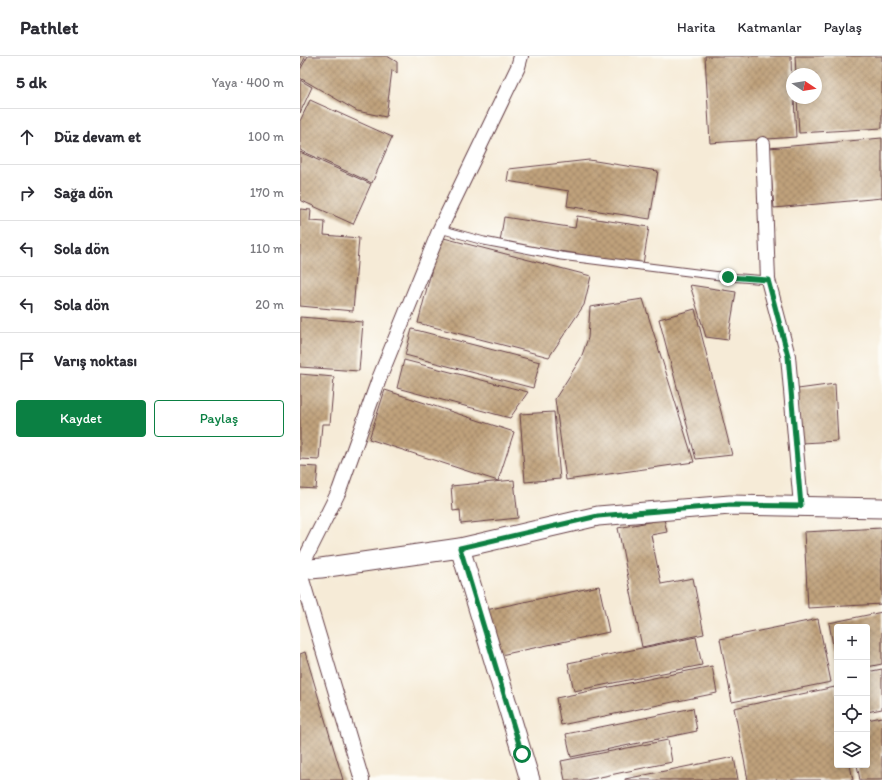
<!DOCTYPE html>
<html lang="tr">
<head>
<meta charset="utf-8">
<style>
  :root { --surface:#fff; --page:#f7f7f7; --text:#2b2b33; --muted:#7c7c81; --line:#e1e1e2; --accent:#0b8043 }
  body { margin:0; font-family:Itim,sans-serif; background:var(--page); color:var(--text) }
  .controls { position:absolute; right:12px; bottom:12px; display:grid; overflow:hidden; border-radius:4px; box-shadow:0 2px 10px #0003 }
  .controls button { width:36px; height:36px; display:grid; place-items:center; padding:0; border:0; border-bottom:1px solid var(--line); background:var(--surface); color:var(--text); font:20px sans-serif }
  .compass { position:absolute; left:486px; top:12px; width:36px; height:36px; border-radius:50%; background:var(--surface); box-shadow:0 2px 10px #0003; rotate:102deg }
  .stop { position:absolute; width:12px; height:12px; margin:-9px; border:3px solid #0b8043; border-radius:50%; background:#fff }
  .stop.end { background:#0b8043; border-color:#fff; box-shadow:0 1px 4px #0008 }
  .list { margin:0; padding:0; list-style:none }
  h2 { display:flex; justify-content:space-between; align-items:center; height:52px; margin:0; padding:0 16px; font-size:17px }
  h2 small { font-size:13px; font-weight:400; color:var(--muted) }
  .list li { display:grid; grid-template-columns:26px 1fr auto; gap:12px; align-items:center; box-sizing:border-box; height:56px; padding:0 16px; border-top:1px solid var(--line) }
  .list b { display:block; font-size:15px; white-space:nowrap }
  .list em { font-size:13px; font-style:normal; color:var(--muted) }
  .actions { display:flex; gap:8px; padding:12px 16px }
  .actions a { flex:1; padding:9px 0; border:1px solid var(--accent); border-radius:4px; text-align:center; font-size:14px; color:var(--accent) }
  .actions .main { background:var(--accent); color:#fff }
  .icon { flex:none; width:22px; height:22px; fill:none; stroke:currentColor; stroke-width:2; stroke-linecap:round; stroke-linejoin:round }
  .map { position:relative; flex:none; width:582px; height:724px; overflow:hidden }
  header { display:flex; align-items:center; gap:24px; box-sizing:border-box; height:56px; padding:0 20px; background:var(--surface); border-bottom:1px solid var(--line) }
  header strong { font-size:19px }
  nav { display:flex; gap:22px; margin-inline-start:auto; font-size:14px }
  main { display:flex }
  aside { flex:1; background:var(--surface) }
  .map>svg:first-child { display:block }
  .building { fill:url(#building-cross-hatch) }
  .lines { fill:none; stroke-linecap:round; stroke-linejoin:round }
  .lane-casing { stroke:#643e45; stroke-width:9 }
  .street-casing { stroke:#643e45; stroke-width:16 }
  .secondary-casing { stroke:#643e45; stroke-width:21 }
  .lane { stroke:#fff; stroke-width:7 }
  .street { stroke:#fff; stroke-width:14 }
  .secondary { stroke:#fff; stroke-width:19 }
  .route { stroke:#0b8043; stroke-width:5 }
</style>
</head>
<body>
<header>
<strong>Pathlet</strong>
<nav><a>Harita</a><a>Katmanlar</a><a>Paylaş</a></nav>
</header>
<main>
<aside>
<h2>5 dk<small>Yaya · 400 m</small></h2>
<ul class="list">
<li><svg class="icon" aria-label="ahead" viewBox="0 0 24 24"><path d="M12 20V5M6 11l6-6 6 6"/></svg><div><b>Düz devam et</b></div><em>100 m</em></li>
<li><svg class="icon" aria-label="right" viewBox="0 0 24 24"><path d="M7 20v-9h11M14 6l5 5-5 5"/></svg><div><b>Sağa dön</b></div><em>170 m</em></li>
<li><svg class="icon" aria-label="left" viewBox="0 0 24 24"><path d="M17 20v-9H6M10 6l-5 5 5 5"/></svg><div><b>Sola dön</b></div><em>110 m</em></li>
<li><svg class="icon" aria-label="left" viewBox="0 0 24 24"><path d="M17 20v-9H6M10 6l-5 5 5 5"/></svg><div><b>Sola dön</b></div><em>20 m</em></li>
<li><svg class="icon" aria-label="arrive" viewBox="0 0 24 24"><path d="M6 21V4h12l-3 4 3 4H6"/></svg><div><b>Varış noktası</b></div></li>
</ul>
<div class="actions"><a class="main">Kaydet</a><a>Paylaş</a></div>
</aside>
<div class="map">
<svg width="582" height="724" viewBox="0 0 582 724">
  <defs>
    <pattern id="building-cross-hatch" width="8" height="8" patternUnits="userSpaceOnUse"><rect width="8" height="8" fill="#c0a27c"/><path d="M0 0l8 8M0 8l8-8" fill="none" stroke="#9e8366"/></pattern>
  </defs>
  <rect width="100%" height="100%" fill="#fdfcf7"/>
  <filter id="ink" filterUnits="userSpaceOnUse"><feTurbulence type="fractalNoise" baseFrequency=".025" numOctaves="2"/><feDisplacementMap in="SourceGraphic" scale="8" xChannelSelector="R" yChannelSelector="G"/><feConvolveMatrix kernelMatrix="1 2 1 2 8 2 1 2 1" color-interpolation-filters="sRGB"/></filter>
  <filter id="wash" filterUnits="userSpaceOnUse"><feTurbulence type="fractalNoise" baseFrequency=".012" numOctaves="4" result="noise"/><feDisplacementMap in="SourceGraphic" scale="16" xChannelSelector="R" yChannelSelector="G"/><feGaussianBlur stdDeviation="0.9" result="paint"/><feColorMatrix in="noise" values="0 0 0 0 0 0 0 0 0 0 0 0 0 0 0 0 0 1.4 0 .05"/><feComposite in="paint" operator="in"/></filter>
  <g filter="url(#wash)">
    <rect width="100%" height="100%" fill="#f6ebd7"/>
    <g id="blocks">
      <path class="building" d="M0,0H6L0,11Z
        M8,0H87L97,6V17L92,14L86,61L57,55L0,22V14Z
        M405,0H491L492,42H494L496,81L410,87Z
        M495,0H582V72L499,77L497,42H516V18H496Z
        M0,24L12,31L0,57Z
        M10,44L92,81L72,127L0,94V65Z
        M582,82V142L474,152L469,92Z
        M0,96L71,128L53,168L0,144Z
        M289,104L358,115L350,163L267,150L269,135L207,125L209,113Z
        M0,153L11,154L10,165L25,166L24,179L59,182L53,255L0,250Z
        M277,160L349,171L343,208L200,186L204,161L275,172Z
        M140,181L291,220L284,249L249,301L118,267Z
        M390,229L436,236L428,284L406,281Z
        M343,243L394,406L266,424L255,343L281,302L288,282L290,251Z
        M395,253L432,399L396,403L359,263Z
        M0,261L63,266L59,315L0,311Z
        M112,273L240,306L233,332L105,299Z
        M104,304L228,336L210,362L97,332Z
        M0,318L34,321L30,368H22L19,404L0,403Z
        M535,328L538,385L501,387L498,333Z
        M85,334L214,376L198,425L69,383Z
        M254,356L260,423L225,426L220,358Z
        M0,410L18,411L16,433L0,432Z
        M214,424L218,462L161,468L160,454L153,455L151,430Z
        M364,463L367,476L351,479L361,528L393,522L404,578L342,591L318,472Z
        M582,472V548L508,552L504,476Z
        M299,530L309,576L196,600L186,554Z
        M582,556V608L567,611V571H537L536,606L529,567Z
        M518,563L531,626L432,646L420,583Z
        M396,581L402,609L274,635L268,607Z
        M5,596L43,724H0V598Z
        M412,610L417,637L261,669L256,642Z
        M582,613V653L567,656V616Z
        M535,631L537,643V709H550L553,724H448L434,652Z
        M393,652L397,675L271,701L266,678Z
        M582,661V724H560L557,709H567V664Z
        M368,684L372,706L286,724H265L261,705Z
        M434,701L438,724H325V723Z"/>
    </g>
  </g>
  <g filter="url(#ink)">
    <use href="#blocks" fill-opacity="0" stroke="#643e45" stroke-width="1"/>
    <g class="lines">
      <g class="lane-casing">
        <path id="lane" d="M140,173L184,185L261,200L428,221L468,224"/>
      </g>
      <g class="street-casing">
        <path id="street" d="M463,88L468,224L488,300L501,450
          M0,513L39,435L79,323L140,173L218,11L221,0
          M0,517L62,724"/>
      </g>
      <g class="secondary-casing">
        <path id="secondary" d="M160,492L230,724
          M0,514L21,512L160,492L298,460L430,449L582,452"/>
      </g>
      <use href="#lane" class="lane"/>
      <use href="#street" class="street"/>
      <use href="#secondary" class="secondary"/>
    </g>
  </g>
  <g class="lines" filter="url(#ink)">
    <path class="route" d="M222,698L160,492L298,460L430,449L501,450L488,300L468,224L428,221"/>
  </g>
</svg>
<div class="controls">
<button>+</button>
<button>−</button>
<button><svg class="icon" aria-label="locate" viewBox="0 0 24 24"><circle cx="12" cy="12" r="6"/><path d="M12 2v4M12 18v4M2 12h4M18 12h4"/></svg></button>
<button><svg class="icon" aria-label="layers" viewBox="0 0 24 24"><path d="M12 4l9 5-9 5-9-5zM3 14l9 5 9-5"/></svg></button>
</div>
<svg class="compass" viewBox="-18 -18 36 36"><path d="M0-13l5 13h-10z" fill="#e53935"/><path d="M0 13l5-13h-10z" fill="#7c7c81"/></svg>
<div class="stop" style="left:222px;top:698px"></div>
<div class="stop end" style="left:428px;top:221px"></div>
</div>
</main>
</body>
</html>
